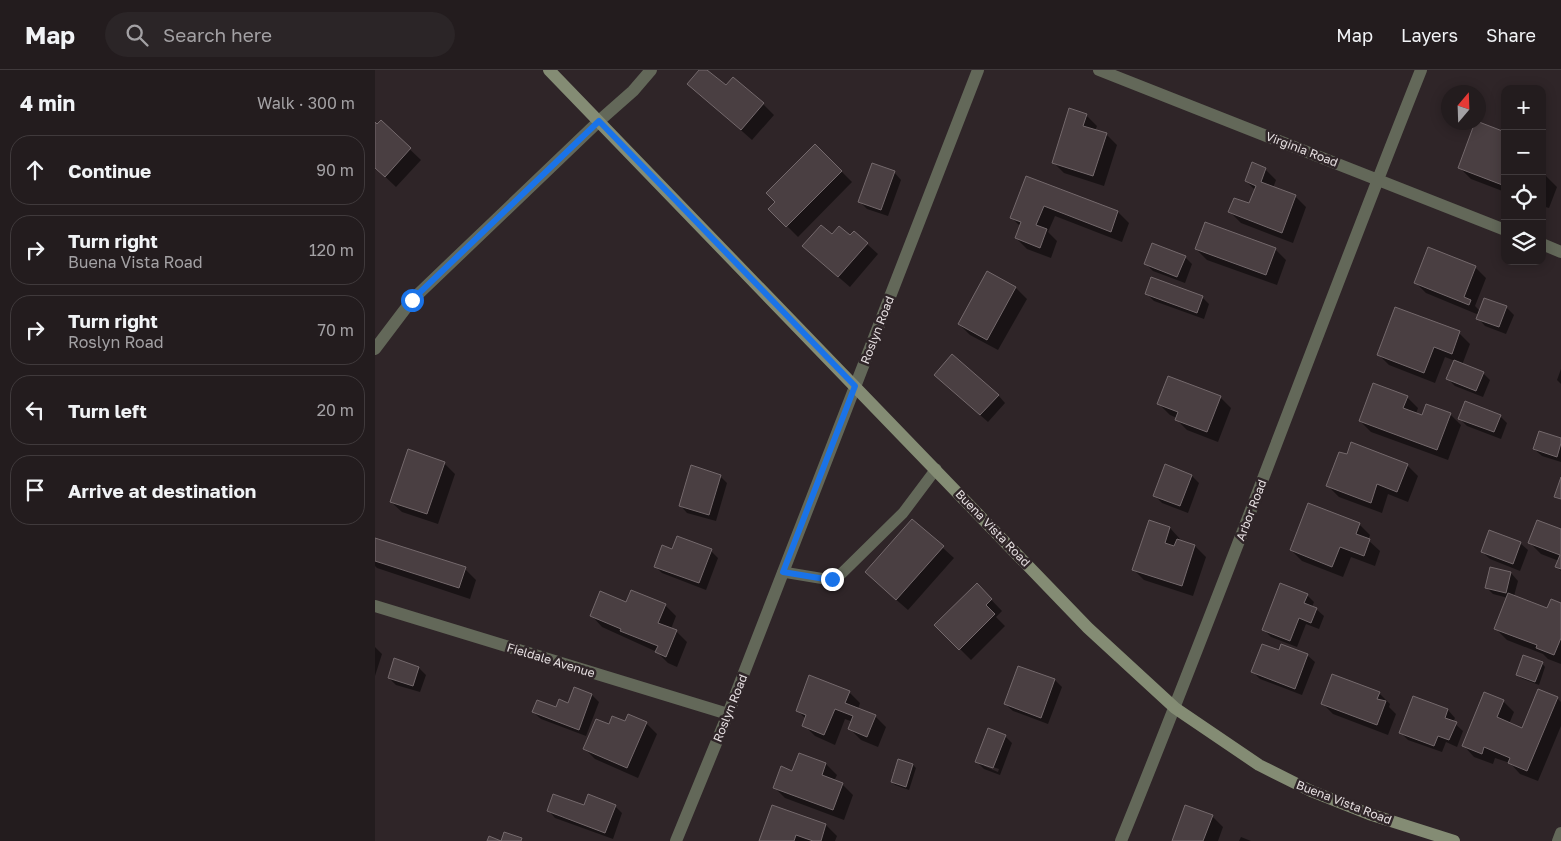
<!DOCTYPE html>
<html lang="en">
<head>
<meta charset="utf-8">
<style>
  :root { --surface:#231c1e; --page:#2b2527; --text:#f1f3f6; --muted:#a3a1a4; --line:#403a3c }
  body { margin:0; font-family:"Golos Text",sans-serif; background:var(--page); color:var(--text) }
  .controls { position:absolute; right:15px; top:15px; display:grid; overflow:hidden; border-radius:10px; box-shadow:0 2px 12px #0003 }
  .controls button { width:45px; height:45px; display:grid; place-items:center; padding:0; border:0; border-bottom:1px solid var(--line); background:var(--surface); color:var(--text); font:25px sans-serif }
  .compass { position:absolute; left:1066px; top:15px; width:45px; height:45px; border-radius:50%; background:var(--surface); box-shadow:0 2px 12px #0003; rotate:19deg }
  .stop { position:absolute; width:15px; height:15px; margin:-11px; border:4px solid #1a73e8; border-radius:50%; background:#fff }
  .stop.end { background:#1a73e8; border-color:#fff; box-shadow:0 1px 5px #0008 }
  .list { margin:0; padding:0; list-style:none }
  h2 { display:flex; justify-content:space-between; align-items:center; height:65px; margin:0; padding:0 20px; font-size:21px }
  h2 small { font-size:16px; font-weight:400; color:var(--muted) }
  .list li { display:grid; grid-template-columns:32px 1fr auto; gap:15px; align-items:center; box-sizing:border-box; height:70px; margin:0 10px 10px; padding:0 10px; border:1px solid var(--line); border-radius:20px }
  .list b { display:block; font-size:19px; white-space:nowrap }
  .list p { margin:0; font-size:16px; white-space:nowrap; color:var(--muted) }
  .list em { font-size:16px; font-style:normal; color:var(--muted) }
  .icon { flex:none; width:28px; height:28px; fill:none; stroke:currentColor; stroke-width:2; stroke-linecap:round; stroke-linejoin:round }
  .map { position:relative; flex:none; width:1186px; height:771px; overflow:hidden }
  header { display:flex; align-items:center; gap:30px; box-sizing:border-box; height:70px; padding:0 25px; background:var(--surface); border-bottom:1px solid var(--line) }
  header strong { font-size:24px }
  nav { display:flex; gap:28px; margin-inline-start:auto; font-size:18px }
  .search { width:350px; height:45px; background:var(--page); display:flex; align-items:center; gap:12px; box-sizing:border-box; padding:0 18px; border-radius:28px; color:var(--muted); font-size:19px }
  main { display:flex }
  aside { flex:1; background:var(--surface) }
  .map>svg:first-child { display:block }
  .shadow { fill:#0007; fill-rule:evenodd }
  .building { fill:#4a3f42; stroke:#74696c }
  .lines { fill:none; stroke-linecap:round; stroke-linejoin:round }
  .lane { stroke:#636859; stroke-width:11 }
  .street { stroke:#636859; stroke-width:12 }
  .secondary { stroke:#848c74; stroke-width:12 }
  .route { stroke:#1a73e8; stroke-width:6 }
  .labels { text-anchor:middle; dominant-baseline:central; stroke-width:5; stroke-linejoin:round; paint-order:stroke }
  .street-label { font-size:12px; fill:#e6dfe1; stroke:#2f2528 }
</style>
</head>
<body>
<header>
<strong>Map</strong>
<div class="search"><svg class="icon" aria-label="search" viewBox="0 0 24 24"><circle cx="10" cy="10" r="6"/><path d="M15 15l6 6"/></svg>Search here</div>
<nav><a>Map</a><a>Layers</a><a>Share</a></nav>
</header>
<main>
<aside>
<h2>4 min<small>Walk · 300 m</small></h2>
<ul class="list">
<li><svg class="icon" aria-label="ahead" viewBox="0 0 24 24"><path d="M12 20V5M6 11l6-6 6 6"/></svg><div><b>Continue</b></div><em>90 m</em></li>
<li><svg class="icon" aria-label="right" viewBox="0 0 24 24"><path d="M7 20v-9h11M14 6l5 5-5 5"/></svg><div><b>Turn right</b><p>Buena Vista Road</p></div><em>120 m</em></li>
<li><svg class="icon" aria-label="right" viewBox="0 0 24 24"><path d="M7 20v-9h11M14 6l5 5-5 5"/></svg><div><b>Turn right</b><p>Roslyn Road</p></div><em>70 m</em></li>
<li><svg class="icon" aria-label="left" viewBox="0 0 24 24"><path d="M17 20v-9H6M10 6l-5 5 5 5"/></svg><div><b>Turn left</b></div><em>20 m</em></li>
<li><svg class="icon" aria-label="arrive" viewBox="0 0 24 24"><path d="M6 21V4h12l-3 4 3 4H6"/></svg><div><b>Arrive at destination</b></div></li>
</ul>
</aside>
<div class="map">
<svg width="1186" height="771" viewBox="0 0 1186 771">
  <rect width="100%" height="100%" fill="#2f2528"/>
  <path class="shadow" d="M326,0H330L351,17L388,34L399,45L377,70L314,14Z
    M711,45L722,56L720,61L731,64L742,75L729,116L689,103L678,92Z
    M6,52L46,90L21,117L0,97V53L2,55Z
    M1130,63V122L1096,109L1085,98Z
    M440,75L477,112L423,167L395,139L402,133Z
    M890,99L901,110L898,118L920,126L931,137L918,173L866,153L855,142L875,135L881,121L871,111Z
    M519,102L526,110L513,146L492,139L484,131Z
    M1167,105L1171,106L1182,117L1174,138L1167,136Z
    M652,108L743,142L754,153L747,172L680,146L673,162L682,171L676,188L652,179L641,168L645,156L637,148Z
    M457,166L476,167L492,174L503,184L475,217L439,186Z
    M821,179H900L911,190L902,215L832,190Z
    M810,187L817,194L810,213L778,201L771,194Z
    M1100,197L1111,208L1100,236L1105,241L1131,237L1139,245L1131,264L1110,256L1103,248L1104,245L1051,223L1040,212Z
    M613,203L641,218L652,229L623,280L595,265L584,254Z
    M772,224L827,227L834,234L829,249L779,231Z
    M1021,238L1084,263L1095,274L1087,295L1108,303L1115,310L1108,327L1080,316L1073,309L1080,291L1070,287L1060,313L1014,295L1003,284Z
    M1186,299V314L1182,310Z
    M568,312L623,325L630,333L613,352Z
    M845,327L856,338L843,372L812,360L801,349L802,348L795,345L784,334Z
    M1032,327L1043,338L1041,344L1048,347L1075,344L1086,355L1073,390L996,362L985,351Z
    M1125,346L1132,353L1126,369L1092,356L1085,349Z
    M1186,370V392L1167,386L1159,379Z
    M69,393L80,404L63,454L27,442L16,432Z
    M1032,395L1043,406L1033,432L1013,424L1007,443L964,427L953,416Z
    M345,406L352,413L341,451L312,443L305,435Z
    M817,406L824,413L813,443L787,433L779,425Z
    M537,450L579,488L533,540L502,513Z
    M984,454L995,465L993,470L1005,481L1000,496L976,487L968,507L927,491L916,480Z
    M795,458L805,469V471L820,476L831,487L818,526L769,510L758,499Z
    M1186,461V501L1182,497L1184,491L1166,484L1155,473Z
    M0,469L90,499L101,510L95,529L2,498L0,496Z
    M1145,473L1153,480L1145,501L1115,489L1107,482Z
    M336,481L343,488L331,520L287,503L280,496Z
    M1116,498L1136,503L1143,511L1139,526L1173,539L1186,534V594L1173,589L1168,584L1132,570L1121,559L1133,528L1118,524L1111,517Z
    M602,515L627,541L621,547L630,556L596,590L561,555Z
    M932,525L939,532L937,537L941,539L949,546L944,559L931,554L922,577L896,567L889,560Z
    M252,533L290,535L301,546L296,559L301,561L312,572L302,597L293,593L282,582L227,557L217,546Z
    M0,577L7,584L0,606Z
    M905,582L932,585L940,592L927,625L885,609L878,602Z
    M1167,593L1170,597L1164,615L1146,608L1142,605Z
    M644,597L680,610L687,617L673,654L638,641L630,634Z
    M44,598L51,605L45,622L21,615L14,608Z
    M474,622L485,633L483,639L500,646L511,657L503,677L486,670L475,659L478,652L470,649L460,675L440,666L429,655L431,649L422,640Z
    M1004,623L1015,634L1014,637L1021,644L1013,665L958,644L947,633Z
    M217,625L224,632L211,666L166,649L158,642L181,638Z
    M1039,628L1073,640L1080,648L1078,652L1088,661L1082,677L1071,672L1067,682L1033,670L1026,663Z
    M1182,628L1186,632V656L1163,711L1145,704L1135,693L1120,688L1118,694L1099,687L1089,676L1128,631L1139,642L1134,654L1148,660Z
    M250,653H271L282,664L263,708L220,689L209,678L234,656Z
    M630,666L637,673L625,705L609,699L602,692ZM609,694L624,699L623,702L609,696Z
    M425,684L451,694L462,705L459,711L467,714L478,725L469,750L410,728L399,717L418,702Z
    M538,695L541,698L534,720L520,715L517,712Z
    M240,736L247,743L238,769L180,748L173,740L210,737Z
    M398,736L451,755L462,766L460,771H386Z
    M837,746L848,757L843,771H798Z
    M866,767L876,771H864Z"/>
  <path class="building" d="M324,0H332L351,15L358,7L389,33L366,60L312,14Z
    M694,38L712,44L708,56L732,63L718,106L677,93Z
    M6,50L36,78L10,107L0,98V52L2,54Z
    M1100,52H1104L1130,62V116L1083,98Z
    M440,74L467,101L411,157L393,139L400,132L391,123Z
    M877,92L891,98L886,112L921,125L907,163L853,142L859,128L874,133L881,116L870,111Z
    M497,93L520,101L506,140L483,132Z
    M651,106L743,141L736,162L669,136L661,155L672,159L665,178L640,168L646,152L635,148Z
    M830,152L901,178L891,205L820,179Z
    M446,155L457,164L464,156L475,165L479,161L493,173L463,207L427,176Z
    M777,173L811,186L802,207L769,194Z
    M1053,177L1101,196L1089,227L1096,230L1094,235L1039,213Z
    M612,201L641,217L612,270L583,254Z
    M776,207L828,226L822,243L770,224Z
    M1109,228L1132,236L1124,257L1101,249Z
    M1020,237L1085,261L1077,284L1059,277L1049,303L1002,285Z
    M577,284L624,325L605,345L559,305Z
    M1079,290L1109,302L1101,321L1071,309Z
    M793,306L846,326L832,362L800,350L803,342L782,334Z
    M998,313L1033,326L1028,338L1047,345L1051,334L1076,343L1062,380L984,351Z
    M1090,331L1126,345L1119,362L1083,349Z
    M1164,361L1186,368V373L1182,387L1158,379Z
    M976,372L1033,394L1022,422L1002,414L996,433L951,416L964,382L972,384Z
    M33,379L70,392L52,444L15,432Z
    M790,394L817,405L805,436L778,426Z
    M316,395L346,405L334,445L304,436Z
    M1186,407V429L1179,427Z
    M933,433L985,453L981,464L995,469L989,486L965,477L957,497L915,480Z
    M537,449L569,476L521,530L490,502Z
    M774,450L795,457L790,473L799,476L802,469L820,475L807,516L757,500Z
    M1162,450L1186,459V499L1180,497L1185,485L1153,473Z
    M1114,460L1146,472L1138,494L1106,482Z
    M302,466L337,479L324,513L279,497L287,475L297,479Z
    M0,468L91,497L84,518L0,491Z
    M1115,497L1136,502L1131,523L1110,518Z
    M602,513L617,529L611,535L620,544L584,580L559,555Z
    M905,513L933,524L929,533L942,538L936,553L924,548L915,571L887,560Z
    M256,520L291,534L283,553L302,560L291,587L280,582L283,576L245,561L246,559L215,546L225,521L251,532Z
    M1133,523L1172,538L1176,529L1186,533V568L1179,585L1161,578L1162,575L1119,559Z
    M887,574L904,580L906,574L933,584L920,619L876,602Z
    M1148,585L1168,592L1160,612L1141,605Z
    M19,588L44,597L38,616L13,608Z
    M643,596L680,609L666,648L629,634Z
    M957,604L1005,622L1002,629L1011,631L1002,655L946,634Z
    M434,605L475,621L470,633L501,645L492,667L473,659L478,646L460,639L449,665L427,656L431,645L421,641Z
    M199,617L217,624L204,660L157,642L162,630L181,637L184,629L193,633Z
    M1163,619L1183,627L1152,701L1133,693L1135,688L1109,677L1107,684L1087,676L1109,622L1129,630L1122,647L1147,658Z
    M1038,626L1073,639L1070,648L1082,652L1074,670L1063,666L1059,676L1024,663Z
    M253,644L272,652L252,698L208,679L221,649L234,654L237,646L250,651Z
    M613,658L631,665L618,698L600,692Z
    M424,683L451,693L447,705L468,713L458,740L398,718L406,696L417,701Z
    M523,689L538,694L531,717L516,712Z
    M178,724L209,735L213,724L241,735L230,763L172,741Z
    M397,735L451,754L446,771H438L421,765L419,771H384Z
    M810,735L838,745L828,771H797Z
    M129,762L147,768L146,771H112L114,766L126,771Z"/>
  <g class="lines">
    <path class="lane" d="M408,502L450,509H457L466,504L528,443L561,399"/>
    <path class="street" d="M724,0L1130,160
      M1167,174L1186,182
      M0,279L37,230L224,51L258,21L276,0
      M0,536L353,644
      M301,771L353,644L603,0
      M746,771C850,516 944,256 1046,0
      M1183,771L1186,763"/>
    <path class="secondary" d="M174,0L713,558L800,638L884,695L936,721L994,744L1079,771"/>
  </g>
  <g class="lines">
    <path class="route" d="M37,230L224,51L480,316L408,502L450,509H457"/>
  </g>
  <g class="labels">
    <g class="street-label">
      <text transform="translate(927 79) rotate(21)">Virginia Road</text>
      <text transform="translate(502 260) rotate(-69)">Roslyn Road</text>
      <text transform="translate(876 440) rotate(-69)">Arbor Road</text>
      <text transform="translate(618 458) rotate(46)">Buena Vista Road</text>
      <text transform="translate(176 590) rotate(17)">Fieldale Avenue</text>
      <text transform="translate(355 638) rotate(-68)">Roslyn Road</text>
      <text transform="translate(969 732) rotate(21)">Buena Vista Road</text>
    </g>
  </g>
</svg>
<div class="controls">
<button>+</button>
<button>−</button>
<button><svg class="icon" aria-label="locate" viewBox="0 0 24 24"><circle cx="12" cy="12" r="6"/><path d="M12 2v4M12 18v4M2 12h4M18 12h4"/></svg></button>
<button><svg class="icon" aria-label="layers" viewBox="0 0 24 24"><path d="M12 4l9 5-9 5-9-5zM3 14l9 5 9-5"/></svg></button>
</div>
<svg class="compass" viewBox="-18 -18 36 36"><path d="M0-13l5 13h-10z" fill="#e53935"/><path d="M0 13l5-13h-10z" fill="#a3a1a4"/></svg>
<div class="stop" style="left:37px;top:230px"></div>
<div class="stop end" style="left:457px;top:509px"></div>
</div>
</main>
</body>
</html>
